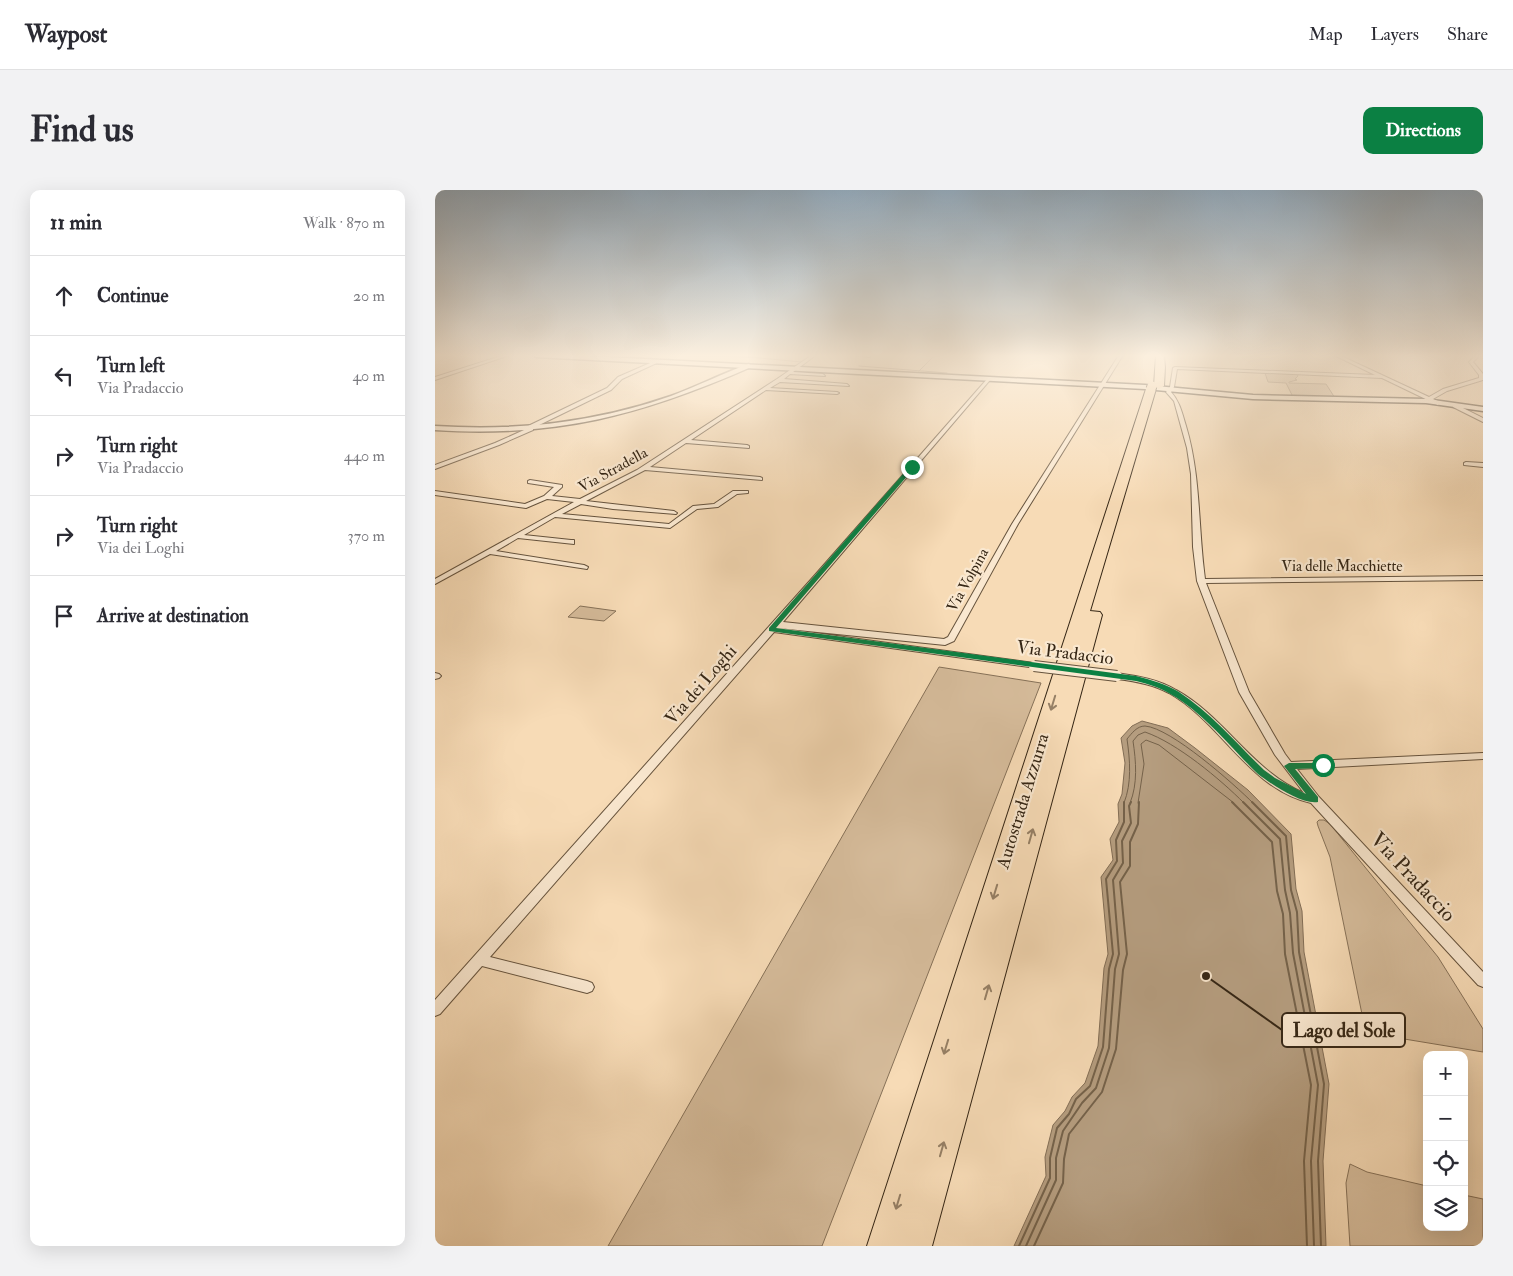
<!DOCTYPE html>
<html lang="en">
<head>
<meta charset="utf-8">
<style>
  :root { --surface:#fff; --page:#f2f2f3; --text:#2b2b33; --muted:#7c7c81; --line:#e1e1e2; --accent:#0b8043 }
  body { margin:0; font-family:"IM FELL Double Pica",serif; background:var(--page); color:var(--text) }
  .controls { position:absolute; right:15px; bottom:15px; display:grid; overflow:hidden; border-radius:10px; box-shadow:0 5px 20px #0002 }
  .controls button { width:45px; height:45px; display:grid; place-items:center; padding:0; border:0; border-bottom:1px solid var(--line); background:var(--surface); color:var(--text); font:25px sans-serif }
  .stop { position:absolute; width:15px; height:15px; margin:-11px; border:4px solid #0b8043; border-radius:50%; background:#fff }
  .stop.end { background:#0b8043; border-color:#fff; box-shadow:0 1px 5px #0008 }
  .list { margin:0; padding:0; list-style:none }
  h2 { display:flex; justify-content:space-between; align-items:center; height:65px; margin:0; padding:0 20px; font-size:21px }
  h2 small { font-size:16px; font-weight:400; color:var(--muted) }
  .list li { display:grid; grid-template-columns:32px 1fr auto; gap:15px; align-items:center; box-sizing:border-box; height:80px; padding:0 20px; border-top:1px solid var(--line) }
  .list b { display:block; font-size:19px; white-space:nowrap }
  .list p { margin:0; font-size:16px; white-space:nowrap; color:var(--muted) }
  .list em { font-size:16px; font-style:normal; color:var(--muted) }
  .icon { flex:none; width:28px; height:28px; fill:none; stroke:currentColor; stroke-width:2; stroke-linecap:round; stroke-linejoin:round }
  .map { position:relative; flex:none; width:1048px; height:1056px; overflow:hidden; border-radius:10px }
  header { display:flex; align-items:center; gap:30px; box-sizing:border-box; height:70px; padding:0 25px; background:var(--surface); border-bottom:1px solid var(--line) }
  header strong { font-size:24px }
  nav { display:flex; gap:28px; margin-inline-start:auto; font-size:18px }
  .intro { display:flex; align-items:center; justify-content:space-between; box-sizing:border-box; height:120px; padding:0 30px }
  h1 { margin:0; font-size:35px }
  .button { padding:12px 22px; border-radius:10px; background:var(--accent); color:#fff; font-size:18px; font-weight:700 }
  main { display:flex; gap:30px; padding:0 30px }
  aside { flex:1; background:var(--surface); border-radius:10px; box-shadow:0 5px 20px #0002 }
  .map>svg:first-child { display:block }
  .green { fill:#d6bc9b; stroke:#867158 }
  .water { fill:#b59d7f; stroke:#826d55 }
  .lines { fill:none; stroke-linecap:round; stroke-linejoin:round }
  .shore-far1 { stroke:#75624a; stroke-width:1 }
  .shore { stroke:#75624a; stroke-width:2 }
  .stream { stroke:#826d55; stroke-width:1 }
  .minor-casing { stroke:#66533d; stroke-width:2 }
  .tertiary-casing { stroke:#66533d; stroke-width:3 }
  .secondary-casing { stroke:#352615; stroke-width:3 }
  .motorway-casing { stroke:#352615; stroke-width:2 }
  .minor { fill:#fae8d0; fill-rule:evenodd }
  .tertiary { fill:#fae8d0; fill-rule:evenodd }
  .secondary { fill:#fae8d0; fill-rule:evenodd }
  .motorway { fill:#f7dbb6; fill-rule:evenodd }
  .minor-bridge-casing { stroke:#66533d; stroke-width:12; stroke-linecap:butt }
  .motorway-bridge-casing { stroke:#352615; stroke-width:11; stroke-linecap:butt }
  .minor-bridge { stroke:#fae8d0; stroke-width:10 }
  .motorway-bridge { stroke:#f7dbb6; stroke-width:9 }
  .oneway { stroke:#968066 }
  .route { fill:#0b8043 }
  .labels { text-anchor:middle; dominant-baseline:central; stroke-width:4.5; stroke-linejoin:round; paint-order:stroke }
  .far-street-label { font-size:15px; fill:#352615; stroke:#fae8d0 }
  .street-label { font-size:18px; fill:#352615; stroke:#fae8d0 }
  .near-street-label { font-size:21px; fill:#352615; stroke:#fae8d0 }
  .leader { fill:none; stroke:#352615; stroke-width:2 }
  .callout-dot { fill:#352615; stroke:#fae8d0; stroke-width:2 }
  .callout { fill:#fae8d0; stroke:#352615; stroke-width:2 }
  .callout-label { font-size:19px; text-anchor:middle; font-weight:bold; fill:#352615 }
</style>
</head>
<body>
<header>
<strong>Waypost</strong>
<nav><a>Map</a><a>Layers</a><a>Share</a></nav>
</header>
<div class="intro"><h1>Find us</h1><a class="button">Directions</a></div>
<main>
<aside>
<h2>11 min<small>Walk · 870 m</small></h2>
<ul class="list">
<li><svg class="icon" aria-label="ahead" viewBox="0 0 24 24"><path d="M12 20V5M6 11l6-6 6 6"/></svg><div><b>Continue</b></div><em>20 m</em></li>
<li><svg class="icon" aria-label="left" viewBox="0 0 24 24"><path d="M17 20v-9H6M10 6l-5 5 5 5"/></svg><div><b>Turn left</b><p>Via Pradaccio</p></div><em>40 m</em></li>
<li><svg class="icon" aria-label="right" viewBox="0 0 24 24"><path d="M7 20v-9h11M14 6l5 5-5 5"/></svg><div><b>Turn right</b><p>Via Pradaccio</p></div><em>440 m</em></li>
<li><svg class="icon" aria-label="right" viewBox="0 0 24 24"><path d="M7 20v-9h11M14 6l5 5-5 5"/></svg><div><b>Turn right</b><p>Via dei Loghi</p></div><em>370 m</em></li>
<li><svg class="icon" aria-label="arrive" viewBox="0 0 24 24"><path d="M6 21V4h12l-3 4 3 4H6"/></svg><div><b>Arrive at destination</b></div></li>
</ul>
</aside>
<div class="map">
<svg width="1048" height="1056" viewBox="0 0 1048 1056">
  <rect width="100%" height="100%" fill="#f7dbb6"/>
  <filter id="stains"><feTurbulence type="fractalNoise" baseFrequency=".004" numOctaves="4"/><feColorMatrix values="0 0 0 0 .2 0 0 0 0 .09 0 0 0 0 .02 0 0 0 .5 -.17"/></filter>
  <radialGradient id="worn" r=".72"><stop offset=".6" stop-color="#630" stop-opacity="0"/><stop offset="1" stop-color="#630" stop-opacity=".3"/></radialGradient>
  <path class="green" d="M830,183L862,184L863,186L860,189L862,190L854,192V193L891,194L900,208L858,207L851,193L833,192Z
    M145,416L181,421L169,431L133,427Z
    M504,477L606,493L387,1056H173Z
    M884,630H889L895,634L1003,767L1048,839V862L939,844L929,834L895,667L883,636L882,632Z
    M915,974L932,982L992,996V1037H1029V1005L1048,1009V1056H915L911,993Z"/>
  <path class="water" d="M707,531L733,538L760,558L813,600L856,644L861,699L867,721L869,762L894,894L888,971L891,1056H579L611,986L610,967L618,935L630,921L637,907L650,893L663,856L669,778L673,764L666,687L678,670L675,649L684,632L683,614L687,604L690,573L686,548L697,536Z"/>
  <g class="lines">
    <path class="shore-far1" d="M689,613C697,593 695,570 692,549C697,543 702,536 710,536C736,538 799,594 818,613
      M695,613C703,594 701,571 698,551L703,545L710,542C742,553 785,589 809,613
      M703,613L709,574L706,554L711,550L724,555L799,613"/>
    <path class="shore" d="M797,612L837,652L842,701L848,724L850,764L876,895L869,971L872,1056
      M808,612L845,649L850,700L855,723L858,763L883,895L876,971L879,1056
      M817,612L851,646L856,700L862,722L864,762L889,894L883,971L886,1056
      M584,1056L615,988V968L622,938L634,924L641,909L655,896L668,857L674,779L678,764L671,689L682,671L681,650L689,632V612
      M591,1056L621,990V968L628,941L647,913L661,898L674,858L680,779L684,764L678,690L688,673L687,651L696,633L694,616L696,612
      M599,1056L628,993L629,969L634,944L667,902L681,859L688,780L692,764L685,692L695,676V652L703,634L704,612"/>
    <path class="stream" d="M222,165L314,167L367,172
      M424,176L512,183
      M484,181L500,165"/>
    <g class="minor-casing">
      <path id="minor" d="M69,165H75L0,190V187Z
        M377,165H381L358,182L388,184L390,186L355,184L349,189L412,194L414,196L345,192L335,198L402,202L404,203L402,204L331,200L256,250L312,255L314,256V258L251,253L215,277L325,287L327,288V290L210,280L151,311L239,321L242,323L241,324L178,319L146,314L127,324L234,334L258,316L279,314L298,301H313V303L302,304L283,317L262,319L235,338L120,327L89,345L136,350H139V354L83,348L61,361L149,375L153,377L152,379L55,364L0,394V389L139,312L112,309L91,318L0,305V301L90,314L109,306L119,297L93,293V291L95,290L127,295V297L117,306L145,309L202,280L342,189Z
        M419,165H434L436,166L434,167Z
        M684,165H688L583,334L519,451L510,455L343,438L599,473L604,476L602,478L339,442L55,767L152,791L157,793L159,797L157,801L152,803L47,776L5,824L0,826V810L380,385L553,188L555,190L348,432L509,449L513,447L577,334Z
        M899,165H904L994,207L1008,199L1044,188V185L1034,172L1041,165H1045L1038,172L1048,184V190L1012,201L998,209L1005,212L1003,215L947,188L742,179L739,197L736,202C745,212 747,223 751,236C766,286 763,338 770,389L1048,386V390L771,393L814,502L850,564L856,572L1048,563V569L862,579L884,607L1048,782V797L1043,795L876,613C814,599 787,533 734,503C717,494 700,491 682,489L677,486L682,483C702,486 723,489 741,500C790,527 817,581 869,603L840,565L804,502L762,391L758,357L756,284L752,258L739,211L731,202L735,197L738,178L740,177L940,185Z
        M222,170L226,171L187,189L176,200L98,238V240L64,255L0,279V275L60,253L89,240V238L172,198L183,187Z
        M1018,215H1022L1048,228V232L1018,217Z
        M1031,272L1048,273V277L1029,275V273Z
        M0,483L4,484L6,486L4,488L0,489Z"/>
    </g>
    <g class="tertiary-casing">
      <path id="tertiary" d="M314,174L316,177C207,225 120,248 0,240V236C83,241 158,233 236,206C263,196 288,183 314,174Z"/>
    </g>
    <g class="secondary-casing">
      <path id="secondary" d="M98,165H134L710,195L818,205L991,209L1048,217V221L991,213L818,209L710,199L101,167Z"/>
    </g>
    <g class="motorway-casing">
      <path id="motorway" d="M721,165H729L730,177L729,196L724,199L719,196Z
        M716,196L721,199L655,421L665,422L667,425L497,1056H432L711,199Z"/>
    </g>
    <use href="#minor" class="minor"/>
    <use href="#tertiary" class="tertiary"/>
    <use href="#secondary" class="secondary"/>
    <use href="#motorway" class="motorway"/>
    <g class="minor-bridge-casing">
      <path id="minor-bridge" d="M599,476L682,486"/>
    </g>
    <g class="motorway-bridge-casing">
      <path id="motorway-bridge" d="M716,199L717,196"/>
    </g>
    <use href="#minor-bridge" class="minor-bridge"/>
    <use href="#motorway-bridge" class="motorway-bridge"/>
  </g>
  <defs><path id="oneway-shaft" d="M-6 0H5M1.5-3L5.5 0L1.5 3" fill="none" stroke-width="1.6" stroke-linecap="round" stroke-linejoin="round" transform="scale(1.25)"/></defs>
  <g class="oneway">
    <use href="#oneway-shaft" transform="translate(618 513) rotate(107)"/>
    <use href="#oneway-shaft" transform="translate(596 646) rotate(-74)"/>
    <use href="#oneway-shaft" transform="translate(560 702) rotate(107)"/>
    <use href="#oneway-shaft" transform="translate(552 802) rotate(-74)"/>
    <use href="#oneway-shaft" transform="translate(511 857) rotate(107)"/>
    <use href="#oneway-shaft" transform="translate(507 959) rotate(-74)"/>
    <use href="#oneway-shaft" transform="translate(463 1012) rotate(107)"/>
  </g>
  <linearGradient id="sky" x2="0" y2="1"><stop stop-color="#93abbe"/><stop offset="0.53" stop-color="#fbefde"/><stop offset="1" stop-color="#fbefde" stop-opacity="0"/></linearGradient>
  <rect width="1048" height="313" fill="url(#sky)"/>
  <path class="route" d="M475,276L480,277L341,438L701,486C716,490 731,494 744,502C776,523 802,554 829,580L840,588L871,604L849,576L854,573H891L892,575L888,578L860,579L883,607V612C867,615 836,594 823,584C797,559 769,523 737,505C726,498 714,494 701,491L334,441V438Z"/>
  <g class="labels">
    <g class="far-street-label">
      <text transform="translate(178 280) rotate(-29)">Via Stradella</text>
      <text x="907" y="376">Via delle Macchiette</text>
      <text transform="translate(533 390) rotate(-61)">Via Volpina</text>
    </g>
    <g class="street-label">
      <text transform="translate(630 463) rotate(7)">Via Pradaccio</text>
      <text transform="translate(266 495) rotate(-49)">Via dei Loghi</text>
      <text transform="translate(588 611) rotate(-73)">Autostrada Azzurra</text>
    </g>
    <g class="near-street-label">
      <text transform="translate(978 687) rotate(47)">Via Pradaccio</text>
    </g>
  </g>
  <path class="leader" d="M771 786L847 840"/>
  <circle class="callout-dot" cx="771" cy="786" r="5"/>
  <rect class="callout" x="847" y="823" width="123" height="34" rx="5"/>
  <g class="callout-label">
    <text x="909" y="847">Lago del Sole</text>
  </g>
  <rect width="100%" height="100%" filter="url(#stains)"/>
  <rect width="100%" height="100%" fill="url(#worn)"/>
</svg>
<div class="controls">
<button>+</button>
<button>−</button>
<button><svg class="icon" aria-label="locate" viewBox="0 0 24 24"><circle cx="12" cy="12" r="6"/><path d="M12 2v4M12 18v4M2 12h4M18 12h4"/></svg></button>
<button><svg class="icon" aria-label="layers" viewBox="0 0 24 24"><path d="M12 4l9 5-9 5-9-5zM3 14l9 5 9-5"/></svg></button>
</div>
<div class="stop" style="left:888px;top:575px"></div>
<div class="stop end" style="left:477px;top:277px"></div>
</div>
</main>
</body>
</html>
